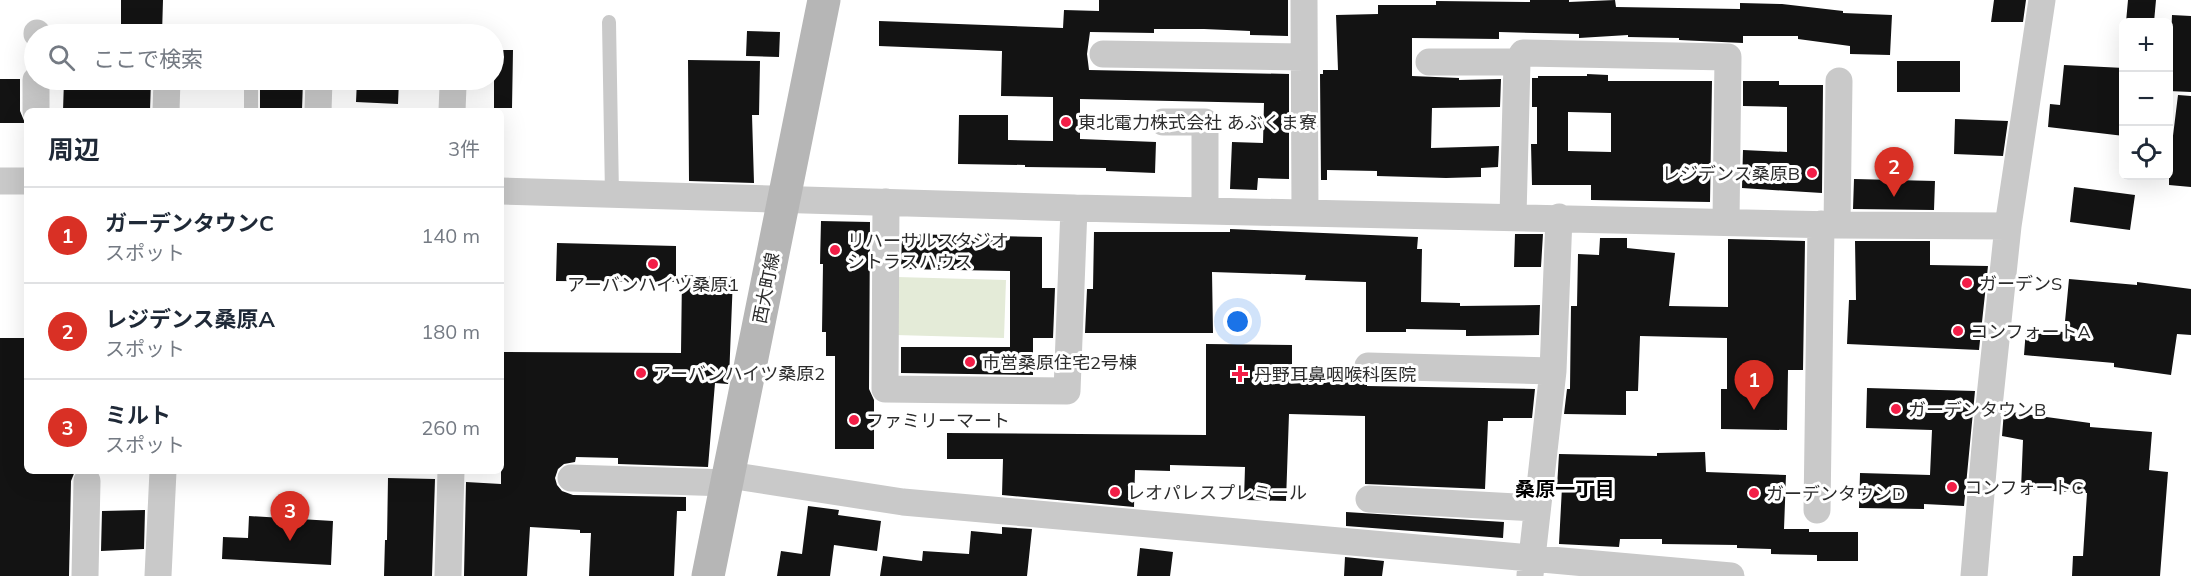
<!DOCTYPE html>
<html lang="ja">
<head>
<meta charset="utf-8">
<style>
  :root { --surface:#fff; --page:#f6f6f7; --text:#1f2937; --muted:#747a83; --line:#e0e1e3; --accent:#d93025 }
  body { margin:0; font-family:Mulish,"Noto Sans JP",sans-serif; background:var(--page); color:var(--text) }
  .controls { position:absolute; right:18px; top:18px; display:grid; overflow:hidden; border-radius:9px; box-shadow:0 6px 24px #0002 }
  .controls button { width:54px; height:54px; display:grid; place-items:center; padding:0; border:0; border-bottom:2px solid var(--line); background:var(--surface); color:var(--text); font:30px sans-serif }
  .you { position:absolute; left:1238px; top:322px; width:21px; height:21px; margin:-15px; border:4px solid #fff; border-radius:50%; background:#1a73e8; box-shadow:0 0 0 9px #1a73e833 }
  .badge { display:grid; place-items:center; width:39px; height:39px; border-radius:50%; background:var(--accent); color:#fff; font-size:20px; font-weight:700 }
  .pin { position:absolute; translate:-50% -50px; filter:drop-shadow(0 2px 3px #0008) }
  .pin::after { content:''; position:absolute; top:32px; width:21px; height:18px; background:inherit; clip-path:polygon(0 0,100% 0,50% 100%) }
  .list { margin:0; padding:0; list-style:none }
  h2 { display:flex; justify-content:space-between; align-items:center; height:78px; margin:0; padding:0 24px; font-size:26px }
  h2 small { font-size:20px; font-weight:400; color:var(--muted) }
  .list li { display:grid; grid-template-columns:39px 1fr auto; gap:18px; align-items:center; box-sizing:border-box; height:96px; padding:0 24px; border-top:2px solid var(--line) }
  .list b { display:block; font-size:22px; white-space:nowrap }
  .list p { margin:0; font-size:20px; white-space:nowrap; color:var(--muted) }
  .list em { font-size:20px; font-style:normal; color:var(--muted) }
  .icon { flex:none; width:33px; height:33px; fill:none; stroke:currentColor; stroke-width:2; stroke-linecap:round; stroke-linejoin:round }
  .map { position:relative; flex:none; width:2191px; height:576px; overflow:hidden }
  .search { position:absolute; background:var(--surface); box-shadow:0 6px 24px #0002; left:24px; top:24px; width:480px; height:66px; display:flex; align-items:center; gap:15px; box-sizing:border-box; padding:0 21px; border-radius:33px; color:var(--muted); font-size:22px }
  .panel { position:absolute; background:var(--surface); box-shadow:0 6px 24px #0002; left:24px; top:108px; width:480px; height:366px; border-radius:9px }
  .map>svg:first-child { display:block }
  .green { fill:#e4ebd8 }
  .building { fill:#131313; fill-rule:evenodd }
  .lines { fill:none; stroke-linecap:round; stroke-linejoin:round }
  .lane { stroke:#c9c9c9; stroke-width:14 }
  .street { stroke:#c9c9c9; stroke-width:27 }
  .secondary { stroke:#b6b6b6; stroke-width:33 }
  .poi-dot { fill:#f31e47; stroke:#fff; stroke-width:2 }
  .labels { text-anchor:middle; dominant-baseline:central; stroke-width:6; stroke-linejoin:round; paint-order:stroke }
  .poi-label { font-size:18px; fill:#2c2c2c; stroke:#fff; text-anchor:start }
  .street-label { font-size:18px; fill:#2c2c2c; stroke:#fff }
  .neighbourhood-label { font-size:20px; font-weight:bold; fill:#000; stroke:#fff }
</style>
</head>
<body>
<div class="map">
<svg width="2191" height="576" viewBox="0 0 2191 576">
  <rect width="100%" height="100%" fill="#fff"/>
  <path class="green" d="M897,277L1006,280L1004,338L895,335Z"/>
  <path class="building" d="M121,0H163L162,34H121Z
    M1099,0H1288V36L1250,35V31L1204,29H1154V33L1090,32L1087,54L1089,70L1289,74V179L1258,178L1257,190L1230,189L1232,142L1263,143L1264,103L1080,99V139L1156,142L1155,173L1106,171V168L1025,167V165L958,164L959,115H1008V140L1053,141V97L1001,96L1002,51L879,46V21L1063,28L1064,10L1099,11Z
    M1530,0H1569V2L1615,0L1616,7L1740,9V3L1782,4L1843,11V13L1892,15L1890,55L1850,54V46L1798,39V36H1743V43L1679,40V38L1628,37V35L1579,38V34L1499,32V39L1412,38V76L1459,78V80L1501,79L1500,107L1432,108L1431,148L1499,146L1498,167L1481,168V177L1446,178L1377,176V171L1327,170V180H1321L1320,74H1323V70H1338L1336,15L1378,14V5H1436V1L1530,2Z
    M1994,0H2026L2023,22H1991Z
    M2128,0H2156L2154,22H2126Z
    M2172,15L2191,16V92L2169,91Z
    M747,31L780,32L779,57L746,56Z
    M494,50H513L512,108H494Z
    M688,60L760,61L759,115H752L754,183L689,181Z
    M1897,61H1960V92H1897Z
    M2064,65L2124,68V136L2048,127L2050,104L2060,105Z
    M1587,74L1608,75V81H1712L1710,202L1591,200V185H1532L1531,144H1537V107H1532V78H1538V76H1587ZM1568,112L1611,113V152L1568,151Z
    M0,79H20V111L25,123H0Z
    M64,80H151L150,111H63Z
    M260,80H303L302,110L260,109Z
    M357,80H399L398,104L356,102Z
    M1743,81H1779V85H1823L1822,193L1742,188L1743,150L1787,152V107L1743,106Z
    M2178,95L2191,96V187L2169,185V152H2171Z
    M1955,119L2008,121L2003,156L1954,154Z
    M1854,179L1935,181L1934,210L1853,209Z
    M2074,187L2135,195L2130,230L2070,222Z
    M821,221L870,222L869,389L874,400V449H835V356H826V332H822L823,264H820Z
    M1230,229L1418,237L1417,249H1422L1421,302L1460,303V306L1540,305L1539,335L1466,336V330L1406,329V332H1366V282L1305,280L1306,275L1212,272L1213,333H1085L1087,289H1093L1094,232H1230Z
    M902,234L1042,237V288H1055L1053,338H1033V375L901,373V347H1010V271L901,269Z
    M1515,234H1543L1541,267H1514Z
    M1600,238H1627V248L1675,253L1669,306L1728,307V239L1805,241L1803,370H1788L1787,430L1721,429V389H1727V338L1640,336L1638,391H1626V415L1564,414L1567,389H1570L1571,306H1577L1578,254L1599,255Z
    M1855,241H1930V265L1988,266L1979,350L1847,344L1849,300H1856Z
    M557,243L676,246V282L556,281Z
    M682,275L733,277L729,379L728,384L715,383L708,467L618,464V458L576,457L575,462L564,464L558,469L555,478L557,485L562,491L573,495L686,497V511H677L674,576H589L591,533H580V530L530,527L527,576H464L466,482L501,484V352L681,353Z
    M2069,279L2137,285V282L2191,289V335L2177,334L2171,375L2114,367V363L2024,355L2026,329L2064,332Z
    M0,338H27V471H75L71,481L69,576H0Z
    M1206,344L1292,345V373L1355,375L1360,380L1367,382V386L1535,389L1532,418H1503V421H1488L1485,489L1365,484V416L1289,414L1286,501L1244,500L1245,467L1170,465V471L1135,470L1134,507L1002,495L1003,459H947V433L1206,435Z
    M1867,388L1975,391L1964,506L1924,504V509L1859,508L1860,473L1930,475L1932,430L1866,428Z
    M2004,411L2090,423V427L2152,432L2149,470L2168,472L2160,576H2072L2073,556H2083L2087,493L2021,489L2023,440L2002,436Z
    M1705,452L1706,472L1786,475L1784,529H1809V532H1858V561H1817V555L1771,554V549L1737,548V545L1662,544V539H1620L1619,547L1559,544L1562,487H1557L1559,454L1657,456V453Z
    M388,478L435,479L432,576H384L385,540H387Z
    M808,506L839,510L838,515L881,521L877,551L834,545L830,576H777L781,551L802,554Z
    M145,510L144,549L101,551L102,511Z
    M1346,512L1504,522L1503,538L1346,526Z
    M249,516L333,521L331,565L222,559L223,537L248,538Z
    M1002,527L1032,529L1027,576H880L883,556L922,561L923,551L969,554L971,531L1002,534Z
    M1140,548L1173,552L1170,576H1137Z
    M1345,557L1384,561L1382,576H1344Z"/>
  <g class="lines">
    <path class="lane" d="M609,22L612,195
      M251,111V80"/>
    <path class="street" d="M1304,0L1305,212
      M37,34V33
      M1103,54L1304,57
      M1429,62H1517L1513,216
      M1517,62L1523,53L1728,57L1726,222
      M36,111V80
      M166,111L167,80
      M318,111L319,80
      M452,111L453,86
      M1163,122H1205V210
      M0,181H27
      M501,191L1074,208L1837,225L2008,226
      M886,202L885,389L1067,391L1074,208
      M1837,225L1839,81
      M1368,366L1553,371
      M729,475L903,502L1731,576
      M571,478L728,483
      M1369,499L1537,508
      M1817,510L1821,224
      M1530,575L1553,371L1559,217
      M85,576L87,481
      M158,576L163,471
      M448,576L451,471
      M1974,576L1986,435L2008,226L2042,0"/>
    <path class="secondary" d="M708,576L824,0"/>
  </g>
  <g class="poi-dot">
    <circle cx="1066" cy="122" r="6"/>
    <circle cx="1812" cy="173" r="6"/>
    <circle cx="835" cy="250" r="6"/>
    <circle cx="653" cy="264" r="6"/>
    <circle cx="1967" cy="283" r="6"/>
    <circle cx="1958" cy="331" r="6"/>
    <circle cx="970" cy="362" r="6"/>
    <circle cx="641" cy="373" r="6"/>
    <path d="M1237 365h6v6h6v6h-6v6h-6v-6h-6v-6h6z"/>
    <circle cx="1896" cy="409" r="6"/>
    <circle cx="854" cy="420" r="6"/>
    <circle cx="1952" cy="487" r="6"/>
    <circle cx="1115" cy="492" r="6"/>
    <circle cx="1754" cy="493" r="6"/>
  </g>
  <g class="labels">
    <g class="poi-label">
      <text x="1078" y="122">東北電力株式会社 あぶくま寮</text>
      <text x="1800" y="173" text-anchor="end">レジデンス桑原B</text>
      <text x="847" y="240">リハーサルスタジオ<tspan x="847" dy="21">シトラスハウス</tspan></text>
      <text x="1979" y="283">ガーデンS</text>
      <text x="653" y="284" text-anchor="middle">アーバンハイツ桑原1</text>
      <text x="1970" y="331">コンフォートA</text>
      <text x="982" y="362">市営桑原住宅2号棟</text>
      <text x="653" y="373">アーバンハイツ桑原2</text>
      <text x="1254" y="374">丹野耳鼻咽喉科医院</text>
      <text x="1908" y="409">ガーデンタウンB</text>
      <text x="866" y="420">ファミリーマート</text>
      <text x="1964" y="487">コンフォートC</text>
      <text x="1127" y="492">レオパレスプレミール</text>
      <text x="1766" y="493">ガーデンタウンD</text>
    </g>
    <g class="street-label">
      <text transform="translate(766 288) rotate(-79)">西大町線</text>
    </g>
    <g class="neighbourhood-label">
      <text x="1565" y="488">桑原一丁目</text>
    </g>
  </g>
</svg>
<div class="controls">
<button>+</button>
<button>−</button>
<button><svg class="icon" aria-label="locate" viewBox="0 0 24 24"><circle cx="12" cy="12" r="6"/><path d="M12 2v4M12 18v4M2 12h4M18 12h4"/></svg></button>
</div>
<div class="you"></div>
<div class="pin badge" style="left:1754px;top:410px">1</div>
<div class="pin badge" style="left:1894px;top:197px">2</div>
<div class="pin badge" style="left:290px;top:541px">3</div>
<div class="search"><svg class="icon" aria-label="search" viewBox="0 0 24 24"><circle cx="10" cy="10" r="6"/><path d="M15 15l6 6"/></svg>ここで検索</div>
<section class="panel">
<h2>周辺<small>3件</small></h2>
<ul class="list">
<li><span class="badge">1</span><div><b>ガーデンタウンC</b><p>スポット</p></div><em>140 m</em></li>
<li><span class="badge">2</span><div><b>レジデンス桑原A</b><p>スポット</p></div><em>180 m</em></li>
<li><span class="badge">3</span><div><b>ミルト</b><p>スポット</p></div><em>260 m</em></li>
</ul>
</section>
</div>
</body>
</html>
